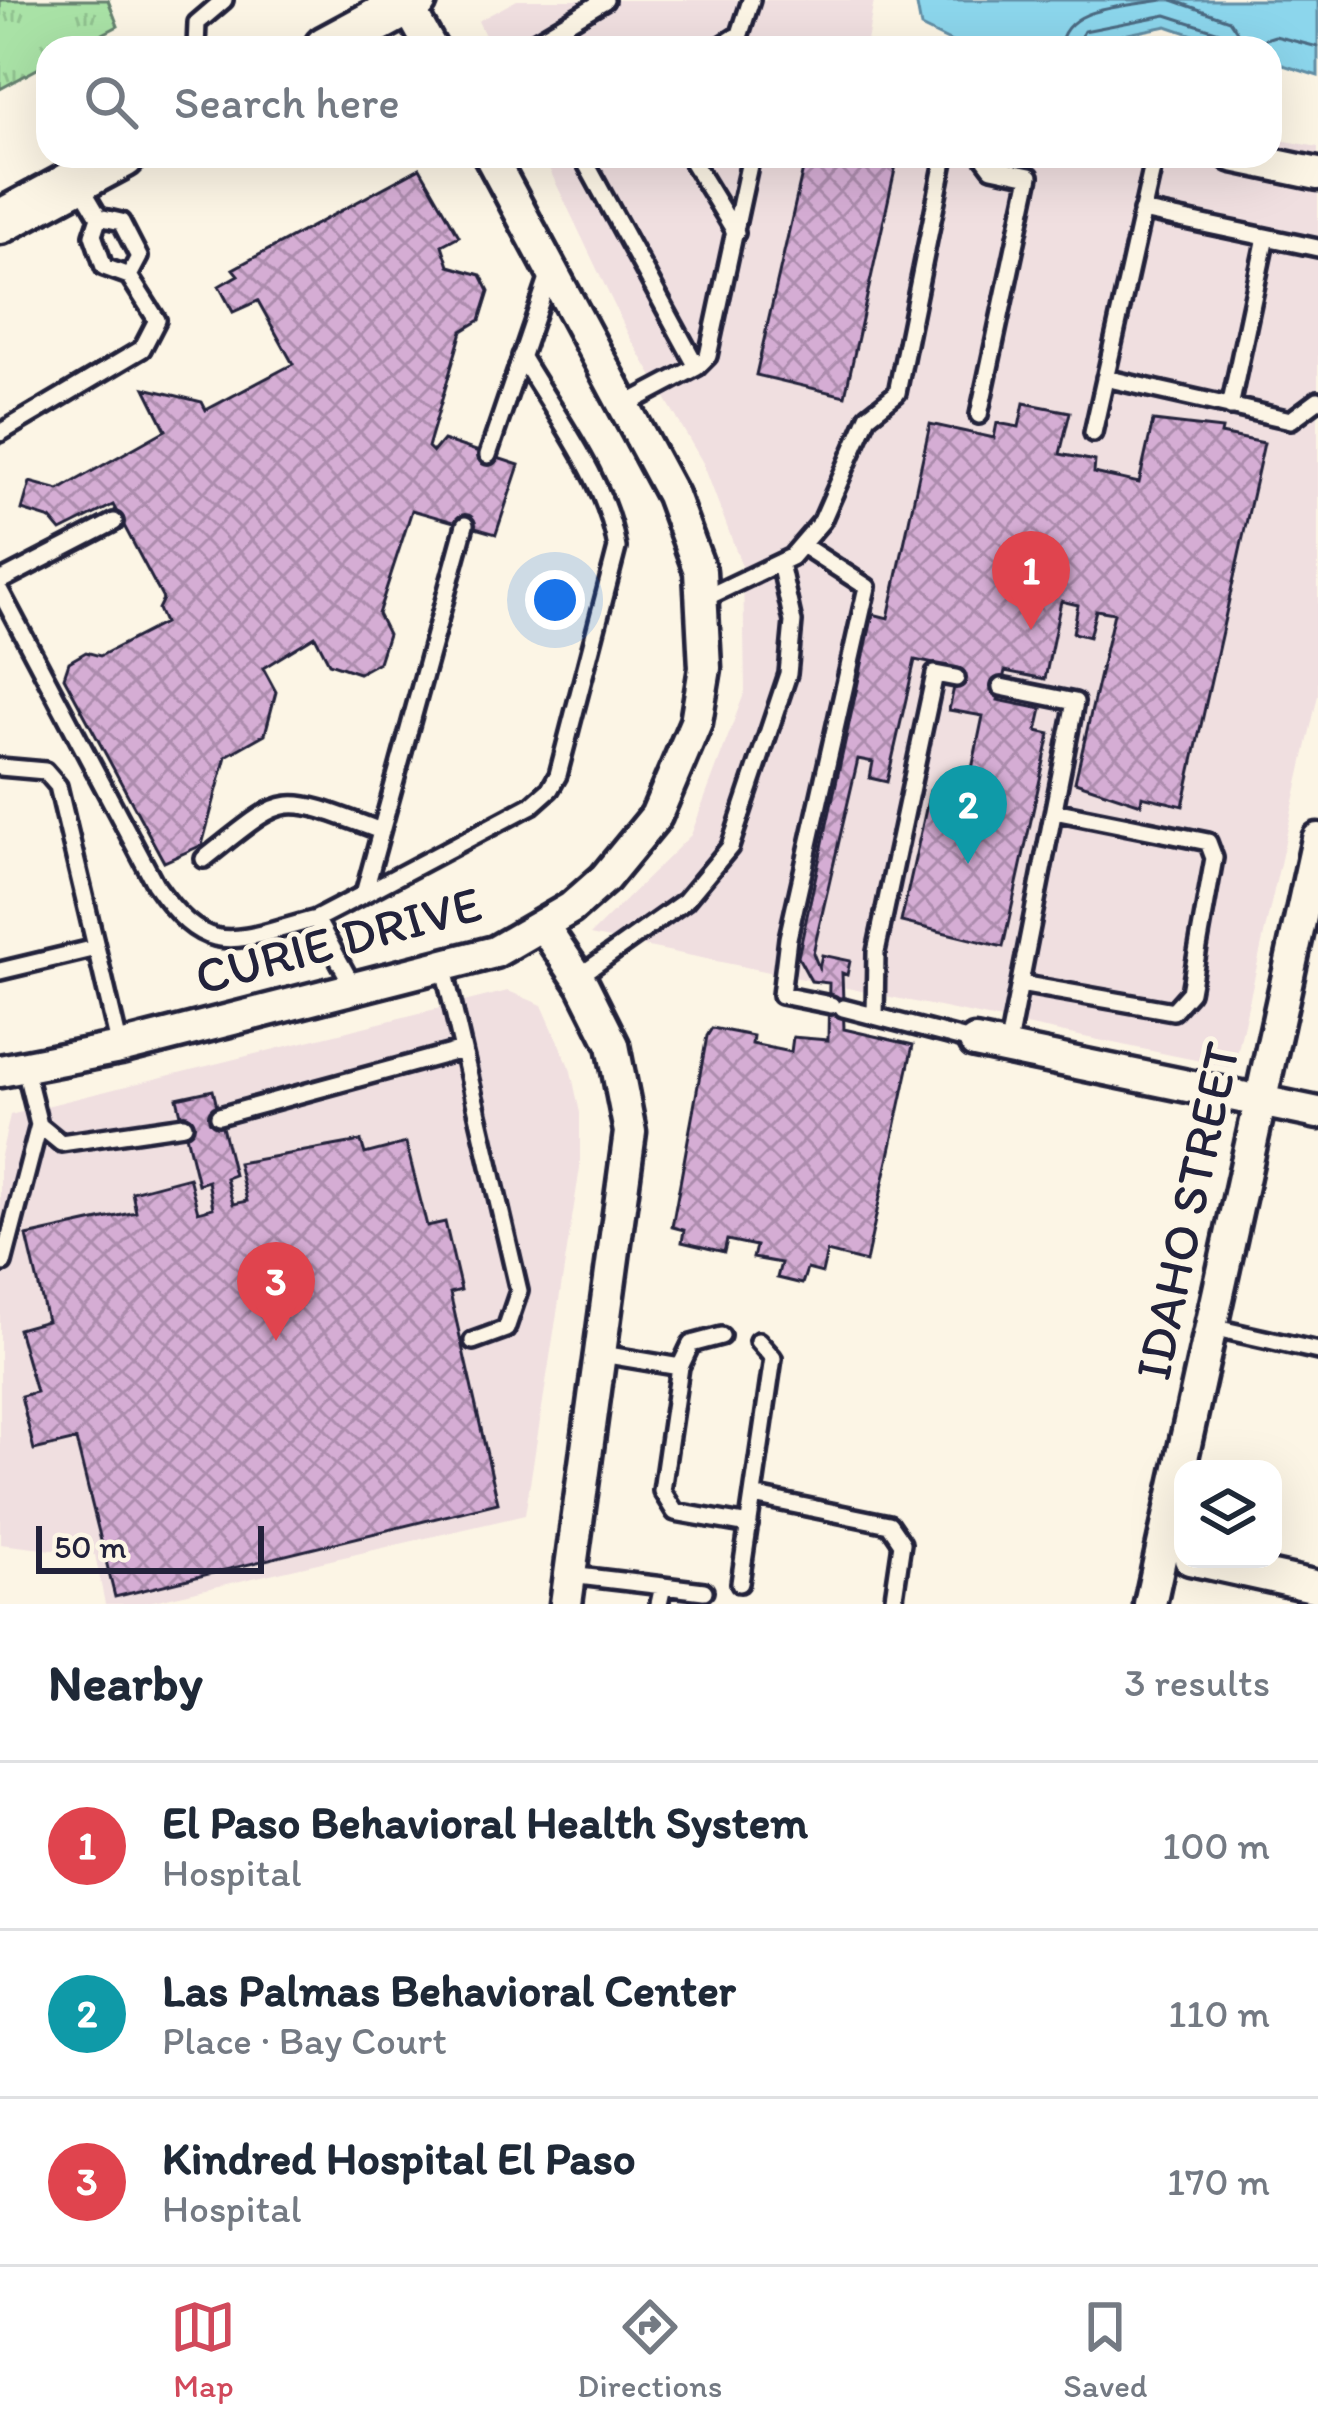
<!DOCTYPE html>
<html lang="en">
<head>
<meta charset="utf-8">
<style>
  :root { --surface:#fff; --page:#f2f2f3; --text:#1f2937; --muted:#747a83; --line:#e0e1e3; --accent:#d1495b }
  body { margin:0; font-family:Itim,sans-serif; background:var(--page); color:var(--text) }
  .controls { position:absolute; right:36px; bottom:36px; display:grid; overflow:hidden; border-radius:24px; box-shadow:0 12px 48px #0002 }
  .controls button { width:108px; height:108px; display:grid; place-items:center; padding:0; border:0; border-bottom:3px solid var(--line); background:var(--surface); color:var(--text); font:60px sans-serif }
  .scale { position:absolute; left:36px; bottom:30px; width:228px; box-sizing:border-box; padding-left:12px; border:6px solid #22223b; border-top:0; font-size:33px; line-height:42px; white-space:nowrap; color:#22223b; -webkit-text-stroke:9px #fcf5e5; paint-order:stroke }
  .you { position:absolute; left:555px; top:600px; width:42px; height:42px; margin:-30px; border:9px solid #fff; border-radius:50%; background:#1a73e8; box-shadow:0 0 0 18px #1a73e833 }
  .badge { display:grid; place-items:center; width:78px; height:78px; border-radius:50%; background:var(--accent); color:#fff; font-size:39px; font-weight:700 }
  .pin { position:absolute; translate:-50% -99px; filter:drop-shadow(0 3px 6px #0008) }
  .pin::after { content:''; position:absolute; top:63px; width:42px; height:36px; background:inherit; clip-path:polygon(0 0,100% 0,50% 100%) }
  .list { margin:0; padding:0; list-style:none }
  h2 { display:flex; justify-content:space-between; align-items:center; height:156px; margin:0; padding:0 48px; font-size:51px }
  h2 small { font-size:39px; font-weight:400; color:var(--muted) }
  .list li { display:grid; grid-template-columns:78px 1fr auto; gap:36px; align-items:center; box-sizing:border-box; height:168px; padding:0 48px; border-top:3px solid var(--line) }
  .list b { display:block; font-size:45px; white-space:nowrap }
  .list p { margin:0; font-size:39px; white-space:nowrap; color:var(--muted) }
  .list em { font-size:39px; font-style:normal; color:var(--muted) }
  .icon { flex:none; width:66px; height:66px; fill:none; stroke:currentColor; stroke-width:2; stroke-linecap:round; stroke-linejoin:round }
  .map { position:relative; flex:none; width:1318px; height:1604px; overflow:hidden }
  .search { position:absolute; background:var(--surface); box-shadow:0 12px 48px #0002; left:36px; right:36px; top:36px; height:132px; display:flex; align-items:center; gap:30px; box-sizing:border-box; padding:0 42px; border-radius:36px; color:var(--muted); font-size:45px }
  .sheet { height:660px; background:var(--surface) }
  nav { display:flex; justify-content:space-around; align-items:center; box-sizing:border-box; height:168px; border-top:3px solid var(--line); background:var(--surface); font-size:33px; color:var(--muted) }
  nav a { display:grid; justify-items:center; gap:6px }
  nav .on { color:var(--accent) }
  .map>svg:first-child { display:block }
  .built { fill:#f0dfe0 }
  .grass { fill:url(#grass-tufts); stroke:#668270; stroke-width:3 }
  .water { fill:#8cd6ec; stroke:#628ea5; stroke-width:3 }
  .lines { fill:none; stroke-linecap:round; stroke-linejoin:round }
  .shore { stroke:#4c6a82; stroke-width:3 }
  .building { fill:url(#building-cross-hatch); stroke:#22223b; stroke-width:3 }
  .service-casing { stroke:#22223b; stroke-width:24 }
  .minor-casing { stroke:#22223b; stroke-width:39 }
  .secondary-casing { stroke:#22223b; stroke-width:51 }
  .service { stroke:#fcf5e5; stroke-width:15 }
  .minor { stroke:#fcf5e5; stroke-width:30 }
  .secondary { stroke:#fcf5e5; stroke-width:42 }
  .labels { text-anchor:middle; dominant-baseline:central; stroke-width:10; stroke-linejoin:round; paint-order:stroke }
  .street-label { font-size:51px; fill:#22223b; stroke:#fcf5e5 }
</style>
</head>
<body>
<div class="map">
<svg width="1318" height="1604" viewBox="0 0 1318 1604">
  <defs>
    <pattern id="grass-tufts" width="24" height="20" patternUnits="userSpaceOnUse" patternTransform="scale(3)"><rect width="24" height="20" fill="#a9e2a6"/><path d="M3 7l-1-3M5 7V3M7 7l1-3M15 17l-1-3M17 17v-4M19 17l1-3" fill="none" stroke="#91c290"/></pattern>
    <pattern id="building-cross-hatch" width="8" height="8" patternUnits="userSpaceOnUse" patternTransform="scale(3)"><rect width="8" height="8" fill="#d5add4"/><path d="M0 0l8 8M0 8l8-8" fill="none" stroke="#ac8cad"/></pattern>
  </defs>
  <rect width="100%" height="100%" fill="#fcf5e5"/>
  <filter id="ink" filterUnits="userSpaceOnUse"><feTurbulence type="fractalNoise" baseFrequency=".00833" numOctaves="2"/><feDisplacementMap in="SourceGraphic" scale="24" xChannelSelector="R" yChannelSelector="G"/><feConvolveMatrix kernelMatrix="1 2 1 2 8 2 1 2 1" color-interpolation-filters="sRGB"/></filter>
  <g filter="url(#ink)">
    <path class="built" d="M517,0H874L866,48H491L478,21Z
      M1270,138L1318,147V695L1234,1068L590,935L691,835L745,691L743,569L703,463L628,334L543,156H1270Z
      M508,991L542,1005L571,1071L580,1113V1168L525,1515L141,1604H105L95,1555L0,1544V1160L10,1115Z"/>
    <path class="grass" d="M0,0H108L118,26L76,48H48V63L0,89Z"/>
    <path class="water" d="M916,0H1318V76L1270,61V48H1231L1167,26L1059,48H964L921,27Z"/>
    <g class="lines">
      <path class="shore" d="M1172,0L1229,20L1246,45L1275,36L1318,47
        M1060,48C1063,5 1128,7 1162,0
        M1075,48L1084,31L1166,15L1219,32L1227,48"/>
    </g>
    <path class="building" d="M806,156H898L845,396L756,375Z
      M420,168L459,236L442,245L449,266L481,275L489,291L480,320L462,331L428,447L433,452L443,440L519,465L496,534L412,510L378,614L388,634L379,662L359,673L329,663L315,636L263,668L276,692L265,734L226,756L202,845L164,862L64,677L69,662L86,652L100,656L164,623L158,609L163,599L113,505L61,531L51,519L22,510L30,482L59,490L166,430L145,388L202,402L206,410L293,364L258,301L233,312L219,286L238,275L233,269Z
      M1024,403L1070,412L1060,454L1095,461L1094,473L1139,483L1153,421L1222,429L1221,434L1264,443L1183,806L1142,796L1141,804L1075,782L1114,613L1096,610L1089,637L1073,633L1078,605L1061,601L1045,679L1005,671L998,700L1042,709L1037,731L1050,734L1003,947L901,922L930,791L966,798L983,716L949,710L958,669L915,660L887,782L870,778L873,762L858,759L813,953L819,968L822,955L850,961L847,975L842,973L844,1029L913,1045L866,1262L827,1252L822,1273L807,1269L802,1284L777,1278L781,1263L753,1258L756,1246L727,1240L724,1252L682,1242L684,1230L672,1227L707,1036L712,1028L753,1036L752,1044L791,1052L793,1037L828,1040L829,983L811,981L798,957L873,614L888,618L930,424L994,438L997,423L1019,427Z
      M213,1090L234,1175L226,1178L233,1204L247,1201L238,1163L361,1141L365,1154L406,1143L427,1226L445,1222L461,1290L450,1293L498,1503L115,1597L76,1440L34,1450L21,1396L36,1392L18,1329L47,1321L27,1236L136,1212L132,1192L189,1177L198,1212L213,1208L208,1181L198,1184L177,1098Z"/>
    <g class="lines">
      <g class="service-casing">
        <path id="service" d="M196,48L197,23L224,0
          M524,48L605,0
          M718,48L740,34L751,0
          M582,156L697,367
          M689,156L736,233
          M79,183L99,217L93,235L104,267L129,276L139,257L121,222L99,217
          M1142,211L1318,248
          M1105,378L1291,420L1318,400
          M625,405L697,367L708,356L751,156
          M1230,407L1266,237
          M979,415L1030,176L992,168L983,156
          M0,433L142,349L157,320L129,276
          M1093,433L1155,156
          M488,455L551,270
          M802,545L867,587L788,938L781,995L831,1005
          M0,581L114,522
          M0,591L155,884C209,962 234,940 316,919
          M703,599L791,557L822,521L868,416L897,393L945,156
          M1001,687L1075,702L1007,1049
          M0,767L45,771L58,786L120,1048
          M204,859C288,793 277,792 378,830
          M364,894L532,805L550,789L558,775L617,548C606,479 556,416 521,356
          M443,964L519,1291L506,1329L473,1341
          M0,971L96,948
          M578,977L685,901L730,847L788,674L793,622L780,563
          M1020,984L1173,1011L1190,992L1214,858L1208,842L1054,811
          M353,986L316,919L364,894L465,525
          M843,1008L975,1042
          M875,1016L876,952L935,674L956,678
          M24,1065L39,1125L61,1143L184,1125
          M219,1116L462,1050
          M3,1263L39,1125
          M1211,1327L1318,1351
          M602,1354L680,1367L691,1344L721,1336
          M680,1367L662,1491L675,1512L749,1525
          M753,1496L889,1524L902,1543L893,1604
          M570,1575L663,1586L659,1604
          M740,1583L773,1358L758,1341
          M663,1586L704,1591"/>
      </g>
      <g class="minor-casing">
        <path id="minor" d="M407,5L431,48
          M1233,156L1318,174
          M544,927L583,985L613,1045L630,1132L566,1604
          M975,1042L1318,1113
          M0,1071L120,1048L495,952L571,908L605,878L656,816L696,722L705,668L700,571L672,495L490,156
          M1190,1559L1318,1587
          M1150,1604L1318,839"/>
      </g>
      <g class="secondary-casing">
        <path id="secondary" d="M326,48L415,0
          M0,222L123,156"/>
      </g>
      <use href="#service" class="service"/>
      <use href="#minor" class="minor"/>
      <use href="#secondary" class="secondary"/>
    </g>
  </g>
  <g class="labels">
    <g class="street-label">
      <text transform="translate(338 940) rotate(-15)">CURIE DRIVE</text>
      <text transform="translate(1187 1211) rotate(-78)">IDAHO STREET</text>
    </g>
  </g>
</svg>
<div class="controls">
<button><svg class="icon" aria-label="layers" viewBox="0 0 24 24"><path d="M12 4l9 5-9 5-9-5zM3 14l9 5 9-5"/></svg></button>
</div>
<div class="scale">50 m</div>
<div class="you"></div>
<div class="pin badge" style="left:1031px;top:630px;background:#e0444e">1</div>
<div class="pin badge" style="left:968px;top:864px;background:#0f9aa8">2</div>
<div class="pin badge" style="left:276px;top:1341px;background:#e0444e">3</div>
<div class="search"><svg class="icon" aria-label="search" viewBox="0 0 24 24"><circle cx="10" cy="10" r="6"/><path d="M15 15l6 6"/></svg>Search here</div>
</div>
<section class="sheet">
<h2>Nearby<small>3 results</small></h2>
<ul class="list">
<li><span class="badge" style="background:#e0444e">1</span><div><b>El Paso Behavioral Health System</b><p>Hospital</p></div><em>100 m</em></li>
<li><span class="badge" style="background:#0f9aa8">2</span><div><b>Las Palmas Behavioral Center</b><p>Place · Bay Court</p></div><em>110 m</em></li>
<li><span class="badge" style="background:#e0444e">3</span><div><b>Kindred Hospital El Paso</b><p>Hospital</p></div><em>170 m</em></li>
</ul>
</section>
<nav>
<a class="on"><svg class="icon" aria-label="map" viewBox="0 0 24 24"><path d="M3 6l6-2 6 2 6-2v14l-6 2-6-2-6 2zM9 4v14M15 6v14"/></svg>Map</a>
<a><svg class="icon" aria-label="directions" viewBox="0 0 24 24"><path d="M12 3l9 9-9 9-9-9zM9 14v-3h6M13 9l2 2-2 2"/></svg>Directions</a>
<a><svg class="icon" aria-label="saved" viewBox="0 0 24 24"><path d="M7 4h10v16l-5-4-5 4z"/></svg>Saved</a>
</nav>
</body>
</html>
